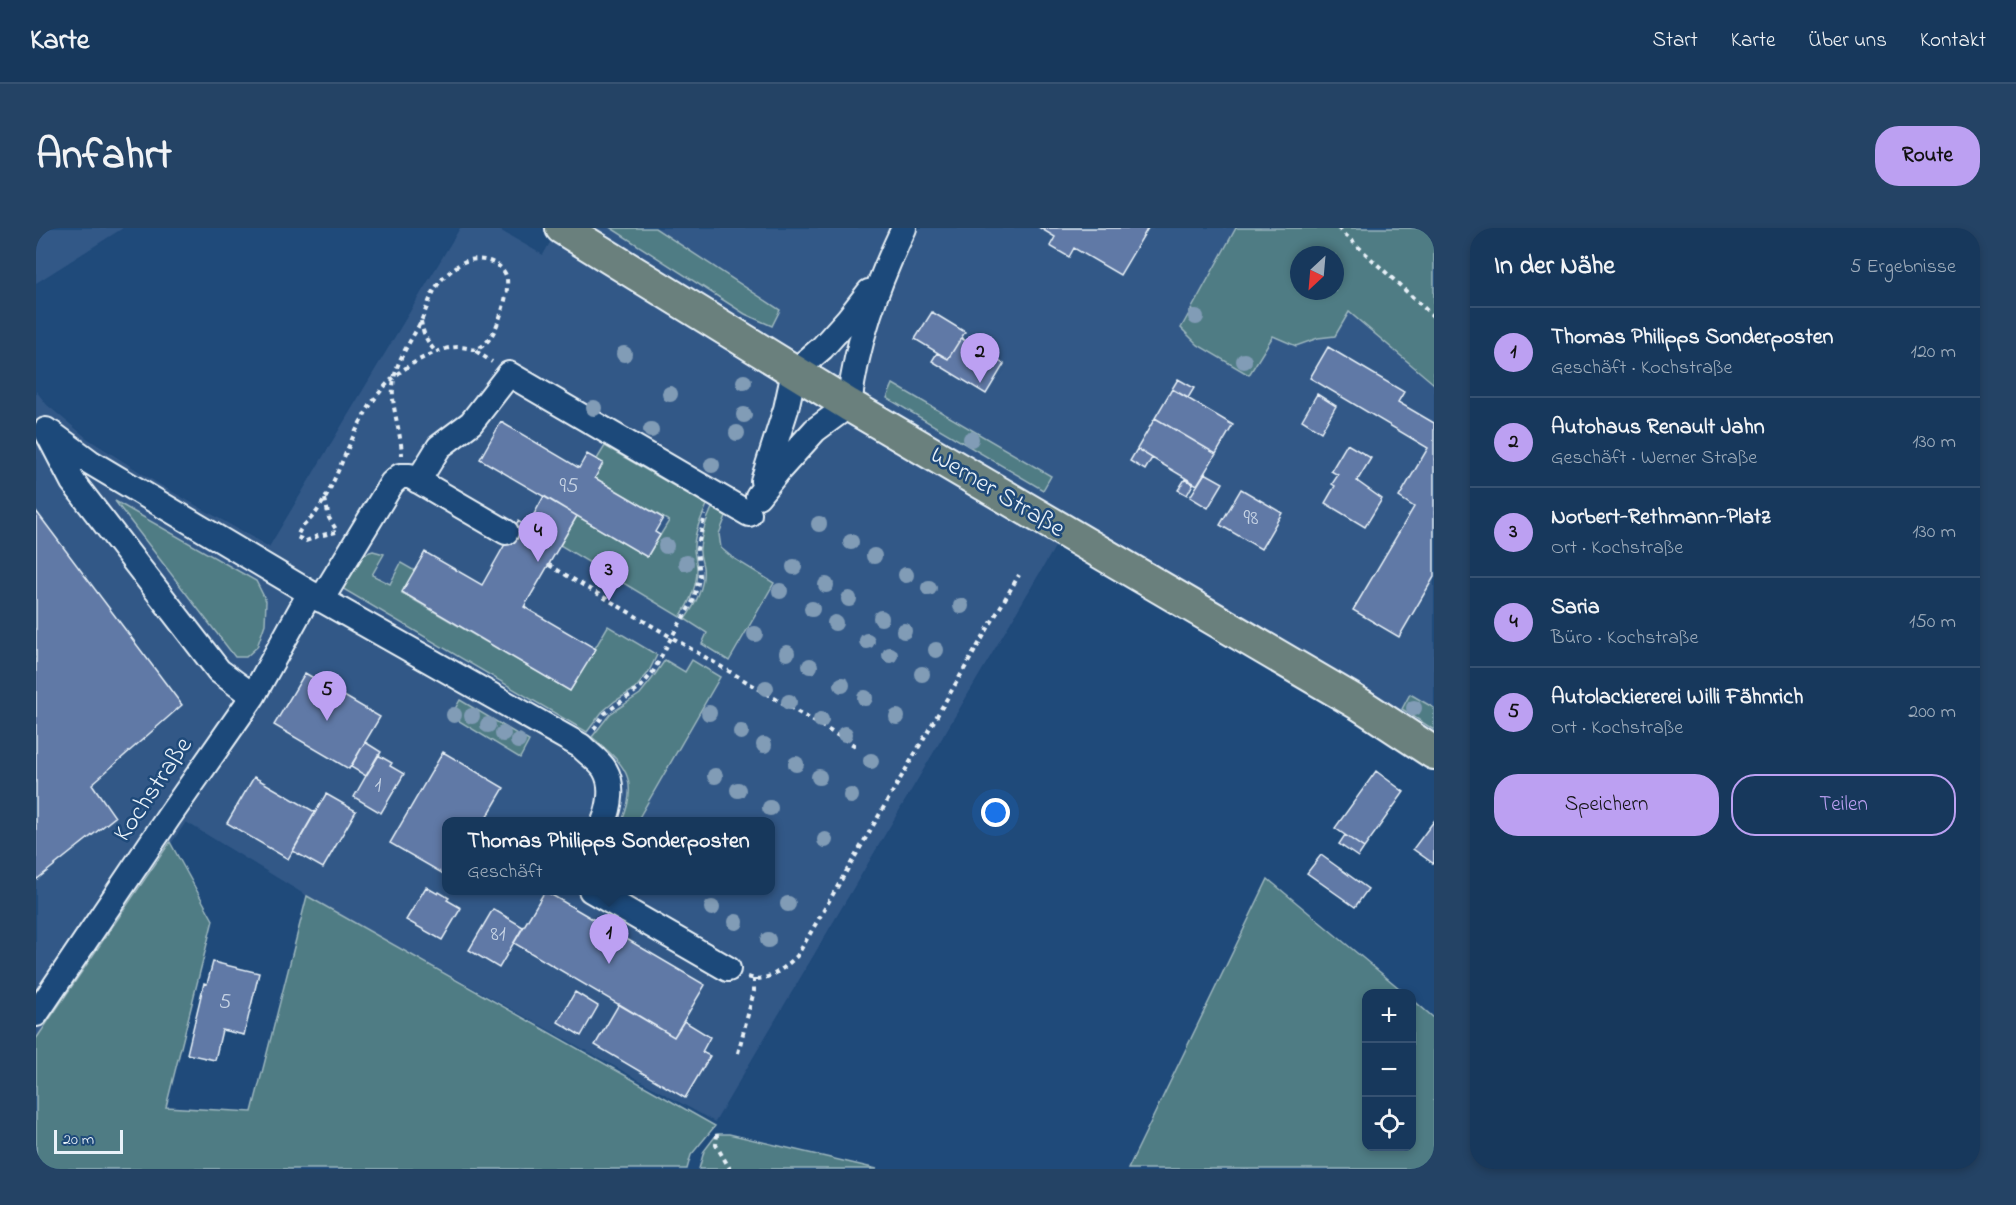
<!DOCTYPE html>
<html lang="de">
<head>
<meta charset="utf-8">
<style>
  :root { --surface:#17385c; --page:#244365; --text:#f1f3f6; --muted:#9eacbb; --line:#365272; --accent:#bca0f2 }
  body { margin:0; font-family:"Indie Flower",sans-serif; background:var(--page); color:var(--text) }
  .controls { position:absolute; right:18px; bottom:18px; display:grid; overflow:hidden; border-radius:12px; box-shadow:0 3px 9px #0003 }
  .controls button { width:54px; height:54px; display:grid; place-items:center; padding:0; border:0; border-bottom:2px solid var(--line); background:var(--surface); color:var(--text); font:30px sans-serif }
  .compass { position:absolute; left:1254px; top:18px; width:54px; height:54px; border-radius:50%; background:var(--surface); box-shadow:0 3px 9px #0003; rotate:206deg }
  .scale { position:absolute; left:18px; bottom:15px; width:69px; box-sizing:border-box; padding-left:6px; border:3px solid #e8f1f8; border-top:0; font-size:16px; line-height:21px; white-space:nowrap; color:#e8f1f8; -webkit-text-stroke:4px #1f4a7a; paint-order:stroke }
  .you { position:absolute; left:960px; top:585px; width:21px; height:21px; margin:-15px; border:4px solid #fff; border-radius:50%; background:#1a73e8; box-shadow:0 0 0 9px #1a73e833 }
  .badge { display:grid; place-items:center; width:39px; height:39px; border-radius:50%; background:var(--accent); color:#111; font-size:20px; font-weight:700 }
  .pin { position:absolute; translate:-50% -50px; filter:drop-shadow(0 2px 3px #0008) }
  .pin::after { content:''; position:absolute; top:32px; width:21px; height:18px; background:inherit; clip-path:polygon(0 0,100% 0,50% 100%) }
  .popup { position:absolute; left:406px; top:589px; width:333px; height:78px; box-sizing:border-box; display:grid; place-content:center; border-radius:12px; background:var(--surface); filter:drop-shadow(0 2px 4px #0005); font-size:20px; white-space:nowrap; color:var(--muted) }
  .popup b { font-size:22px; color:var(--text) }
  .popup::after { content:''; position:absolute; left:50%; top:100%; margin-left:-12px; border:12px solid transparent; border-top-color:var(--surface) }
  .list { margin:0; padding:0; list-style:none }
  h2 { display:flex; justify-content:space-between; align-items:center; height:78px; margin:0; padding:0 24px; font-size:26px }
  h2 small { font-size:20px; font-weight:400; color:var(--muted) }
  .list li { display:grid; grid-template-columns:39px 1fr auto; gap:18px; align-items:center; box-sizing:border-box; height:90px; padding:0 24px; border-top:2px solid var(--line) }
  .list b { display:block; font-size:22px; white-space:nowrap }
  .list p { margin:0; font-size:20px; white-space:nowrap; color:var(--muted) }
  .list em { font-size:20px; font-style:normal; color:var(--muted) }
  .actions { display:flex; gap:12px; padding:18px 24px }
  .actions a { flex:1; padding:14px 0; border:2px solid var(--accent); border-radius:24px; text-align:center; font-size:21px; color:var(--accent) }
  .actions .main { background:var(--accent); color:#111 }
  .icon { flex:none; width:33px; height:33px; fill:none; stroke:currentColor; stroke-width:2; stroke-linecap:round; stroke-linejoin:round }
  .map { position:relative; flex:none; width:1398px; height:941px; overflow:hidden; border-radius:24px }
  header { display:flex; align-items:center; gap:36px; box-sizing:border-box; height:84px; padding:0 30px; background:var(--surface); border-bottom:2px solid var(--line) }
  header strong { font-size:28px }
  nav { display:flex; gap:33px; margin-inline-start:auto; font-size:21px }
  .intro { display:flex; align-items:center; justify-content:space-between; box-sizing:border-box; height:144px; padding:0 36px }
  h1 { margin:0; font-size:42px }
  .button { padding:15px 27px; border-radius:24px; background:var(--accent); color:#111; font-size:21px; font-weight:700 }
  main { display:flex; gap:36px; padding:0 36px }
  aside { flex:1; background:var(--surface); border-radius:24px; box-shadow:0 3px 9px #0003 }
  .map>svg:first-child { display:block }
  .built { fill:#325887; fill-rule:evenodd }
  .green { fill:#4f7b84; stroke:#9cb6be; stroke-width:1.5; fill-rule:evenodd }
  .building { fill:#6079a6; stroke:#e8f1f8; stroke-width:1.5 }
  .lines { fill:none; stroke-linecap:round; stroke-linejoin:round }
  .minor-casing { stroke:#e8f1f8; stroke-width:28 }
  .major-casing { stroke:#e8f1f8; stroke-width:36 }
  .path { stroke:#e8f1f8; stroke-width:4; stroke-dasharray:4.5 4.5; stroke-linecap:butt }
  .minor { stroke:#1f4a7a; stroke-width:24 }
  .major { stroke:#6a807d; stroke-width:32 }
  .tree { fill:#819cb6 }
  .labels { text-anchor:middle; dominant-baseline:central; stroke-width:5; stroke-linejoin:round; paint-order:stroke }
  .number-label { font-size:22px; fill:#c6d3e4 }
  .street-label { font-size:26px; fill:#e8f1f8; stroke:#1f4a7a }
</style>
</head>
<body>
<header>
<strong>Karte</strong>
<nav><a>Start</a><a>Karte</a><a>Über uns</a><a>Kontakt</a></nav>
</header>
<div class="intro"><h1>Anfahrt</h1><a class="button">Route</a></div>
<main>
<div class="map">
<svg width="1398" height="941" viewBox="0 0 1398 941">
  <rect width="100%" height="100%" fill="#1f4a7a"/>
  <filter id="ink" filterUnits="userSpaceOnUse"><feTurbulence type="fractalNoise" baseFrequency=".0167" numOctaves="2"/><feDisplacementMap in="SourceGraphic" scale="12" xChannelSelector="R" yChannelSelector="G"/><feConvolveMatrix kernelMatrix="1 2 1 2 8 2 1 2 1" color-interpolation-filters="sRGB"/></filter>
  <g filter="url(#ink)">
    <path class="built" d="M0,0H87L0,55Z
      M424,0H460L507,27L522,0H1218L1263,63L1313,84L1398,156V511L1035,292L679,894L271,668L150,594L0,811V163L11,177L52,211L121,255L233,319ZM411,594H735V662H411Z"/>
    <path class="green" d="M575,0H619L744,82L736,98L709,86Z
      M1200,0H1398V156L1313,84L1299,108L1282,110L1260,118L1237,108L1213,147L1162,117L1145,100ZM1263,27H1299V63H1263Z
      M857,156L1015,248L1007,262L851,170Z
      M569,218L671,277C665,290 659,303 658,317C657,325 661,333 661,341C661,359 654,374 644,389L524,317L541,288L611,329L633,293L559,250L567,235L561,231Z
      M79,273L220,353L230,373L229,396L221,419L210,429H199Z
      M676,280L690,288L683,306L685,320L697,330L738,355L693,433L666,416L671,405L649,391C660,376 669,358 667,339C666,333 663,327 664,320C665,306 670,293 676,280Z
      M337,323L348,326L336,347L354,356L365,335L379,343L366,365L534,463L572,398L621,427L612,445L599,461L579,473L566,484L551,504L304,359C313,344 319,327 337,323Z
      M629,432L649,444L656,432L684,449L601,593H586C604,550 588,536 556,509L574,486L604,466L616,451Z
      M1374,466L1398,480V502L1366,481Z
      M424,472L493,513L484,530L415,488Z
      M134,614L177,692L130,879L216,884L271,668L679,898L655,927L651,941H0V811Z
      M1232,651L1369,765L1330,766V918H1376V771L1398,790V941H1092Z
      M681,906H693L841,941H663L668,923Z"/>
    <path class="building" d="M1004,0H1112L1084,47L1038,20L1033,29L1014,18L1019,9Z
      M896,84L929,104L912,131L879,111Z
      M925,110L968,136L950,166L896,133L901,125L912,131Z
      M1292,119L1368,164L1362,174L1398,195V349L1363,409L1317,382L1378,279L1363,269L1392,220L1274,150Z
      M1142,151L1158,160L1152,170L1136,161Z
      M1136,161L1197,197L1180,226L1119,190Z
      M1281,166L1300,178L1285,204L1266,192Z
      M1119,190L1180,226L1161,257L1101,221Z
      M465,194L543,240L551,226L567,235L559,250L627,290L619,304L624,307L611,329L444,231Z
      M1311,216L1335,230L1321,253L1346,271L1329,299L1289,275L1299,258L1296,256L1302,247L1295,243Z
      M1101,221L1116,230L1109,242L1094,233Z
      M1169,245L1187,255L1172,280L1154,269Z
      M1149,251L1157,256L1151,267L1142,262Z
      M1205,261L1246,285L1225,321L1184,297Z
      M508,268L541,288L488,379L560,421L534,463L366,364L389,324L446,357L482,293L491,299Z
      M0,283L146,477L56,556L79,589L0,652Z
      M269,445L344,489L313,541L238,497Z
      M329,514L345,524L330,548L315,539Z
      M407,524L468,560L448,594H411V648L354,615Z
      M342,527L356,535L354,538L368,546L345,585L318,569Z
      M1340,543L1368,564L1328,620L1299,600Z
      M218,549L279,584L252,631L191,595Z
      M290,566L320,583L287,640L257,623Z
      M1398,593V636L1377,621Z
      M1309,607L1328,620L1322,629L1303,616Z
      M1285,627L1332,661L1319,679L1271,645Z
      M390,659L402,666L403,664L413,670L411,672L425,680L406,712L370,692Z
      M509,663L669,757L638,809L478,715Z
      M457,681L487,699L463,740L433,722Z
      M177,734L223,745L208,807L186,802L179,832L151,826L168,755L171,756Z
      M539,764L562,778L545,808L522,794Z
      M583,776L638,809L648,793L674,809L666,824L674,828L649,870L559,817Z"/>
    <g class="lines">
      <g class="minor-casing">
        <path id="minor" d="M10,202L37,254L183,443L217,468
          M15,205L54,234L274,365
          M382,253L403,219L435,195L473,146L713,286
          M727,253L750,181L758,144L786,120L812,91L833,64
          M722,268L742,243L779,202L813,177C821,112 840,59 868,0
          M285,372L356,255L364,248H374L470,304
          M555,662L692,741
          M0,786L132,590L217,468L274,365L545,518C552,526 564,533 569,542C578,557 574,579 568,594"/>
      </g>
      <g class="major-casing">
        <path id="major" d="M526,0L813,177L1325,477L1398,525"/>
      </g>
      <path class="path" d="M1302,0L1398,89
        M385,93C387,106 391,114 400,124
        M440,123L456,134
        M289,271L293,290L301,303
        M300,304L282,308L270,313L261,309C264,299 270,296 277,288C282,283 286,275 290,269C318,213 329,156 391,128C409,120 420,116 439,122C455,116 461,98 466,83C469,73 472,62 471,51C468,34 445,28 430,33C423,35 414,44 408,49C396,61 392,78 385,93C376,112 362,129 358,151C353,176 365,201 366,227
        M513,337L823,520
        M558,501L568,486L604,460L617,444L635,410L657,373L664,348L661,321L669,287
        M712,749C731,756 748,740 761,728L983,347
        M702,825L718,763V751
        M681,906L680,917L694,941"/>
      <use href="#minor" class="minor"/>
      <use href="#major" class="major"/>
    </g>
    <g class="tree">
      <circle cx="1160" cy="89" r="8"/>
      <circle cx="588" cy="126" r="8"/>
      <circle cx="1208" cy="133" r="8"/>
      <circle cx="708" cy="154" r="8"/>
      <circle cx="634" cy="166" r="8"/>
      <circle cx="558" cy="180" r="8"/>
      <circle cx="708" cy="187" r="8"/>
      <circle cx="615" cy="202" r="8"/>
      <circle cx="701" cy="205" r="8"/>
      <circle cx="935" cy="211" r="8"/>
      <circle cx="676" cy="237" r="8"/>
      <circle cx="783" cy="296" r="8"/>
      <circle cx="815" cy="314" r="8"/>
      <circle cx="630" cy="318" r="8"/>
      <circle cx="838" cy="328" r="8"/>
      <circle cx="650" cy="335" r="8"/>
      <circle cx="758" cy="339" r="8"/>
      <circle cx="870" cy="347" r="8"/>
      <circle cx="790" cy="357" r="8"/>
      <circle cx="893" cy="360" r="8"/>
      <circle cx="744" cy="363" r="8"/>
      <circle cx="813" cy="371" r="8"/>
      <circle cx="925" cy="378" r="8"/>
      <circle cx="776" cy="381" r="8"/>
      <circle cx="845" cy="390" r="8"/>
      <circle cx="799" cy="395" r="8"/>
      <circle cx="868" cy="403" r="8"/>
      <circle cx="719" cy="406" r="8"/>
      <circle cx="831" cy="413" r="8"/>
      <circle cx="900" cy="422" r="8"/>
      <circle cx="751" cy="425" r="8"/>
      <circle cx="854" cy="427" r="8"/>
      <circle cx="774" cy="438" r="8"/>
      <circle cx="886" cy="446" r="8"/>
      <circle cx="806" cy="457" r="8"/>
      <circle cx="730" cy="460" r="8"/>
      <circle cx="829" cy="470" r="8"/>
      <circle cx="753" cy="474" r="8"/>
      <circle cx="1378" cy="480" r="8"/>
      <circle cx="673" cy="485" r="8"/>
      <circle cx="418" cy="487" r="8"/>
      <circle cx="436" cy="488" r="8"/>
      <circle cx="861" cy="489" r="8"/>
      <circle cx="785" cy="492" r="8"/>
      <circle cx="452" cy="497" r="8"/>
      <circle cx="705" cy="504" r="8"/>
      <circle cx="467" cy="506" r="8"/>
      <circle cx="809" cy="506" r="8"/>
      <circle cx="482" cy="513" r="8"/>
      <circle cx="728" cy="517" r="8"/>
      <circle cx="835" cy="533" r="8"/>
      <circle cx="760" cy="536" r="8"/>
      <circle cx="679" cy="548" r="8"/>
      <circle cx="783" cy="549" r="8"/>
      <circle cx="702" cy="562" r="8"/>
      <circle cx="815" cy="568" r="8"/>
      <circle cx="734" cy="580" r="8"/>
      <circle cx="789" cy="612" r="8"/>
      <circle cx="752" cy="676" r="8"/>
      <circle cx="676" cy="680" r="8"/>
      <circle cx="700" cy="694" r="8"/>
      <circle cx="732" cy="712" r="8"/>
    </g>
  </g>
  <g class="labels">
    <g class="number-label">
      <text x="533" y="259">95</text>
      <text x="1215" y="291">98</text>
      <text x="342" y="558">1</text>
      <text x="462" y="707">81</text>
      <text x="189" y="775">5</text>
    </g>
    <g class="street-label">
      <text transform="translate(961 265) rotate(31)">Werner Straße</text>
      <text transform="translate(118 562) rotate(-56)">Kochstraße</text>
    </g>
  </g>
</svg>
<div class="controls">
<button>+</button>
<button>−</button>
<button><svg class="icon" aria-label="locate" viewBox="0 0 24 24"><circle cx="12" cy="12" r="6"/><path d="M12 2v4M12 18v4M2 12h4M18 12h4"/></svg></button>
</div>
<svg class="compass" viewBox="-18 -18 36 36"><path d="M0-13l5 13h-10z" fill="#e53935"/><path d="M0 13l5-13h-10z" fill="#9eacbb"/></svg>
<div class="scale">20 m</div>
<div class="you"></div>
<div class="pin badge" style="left:573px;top:736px">1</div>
<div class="popup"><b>Thomas Philipps Sonderposten</b>Geschäft</div>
<div class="pin badge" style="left:944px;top:155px">2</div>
<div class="pin badge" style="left:573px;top:373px">3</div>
<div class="pin badge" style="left:502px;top:334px">4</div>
<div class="pin badge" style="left:291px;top:493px">5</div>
</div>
<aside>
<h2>In der Nähe<small>5 Ergebnisse</small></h2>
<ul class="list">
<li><span class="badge">1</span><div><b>Thomas Philipps Sonderposten</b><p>Geschäft · Kochstraße</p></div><em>120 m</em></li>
<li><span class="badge">2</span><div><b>Autohaus Renault Jahn</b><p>Geschäft · Werner Straße</p></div><em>130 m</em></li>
<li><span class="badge">3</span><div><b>Norbert-Rethmann-Platz</b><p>Ort · Kochstraße</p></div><em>130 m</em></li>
<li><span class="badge">4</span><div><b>Saria</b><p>Büro · Kochstraße</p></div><em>150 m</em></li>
<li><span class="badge">5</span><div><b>Autolackiererei Willi Fähnrich</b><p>Ort · Kochstraße</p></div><em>200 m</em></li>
</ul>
<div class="actions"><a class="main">Speichern</a><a>Teilen</a></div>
</aside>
</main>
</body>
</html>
